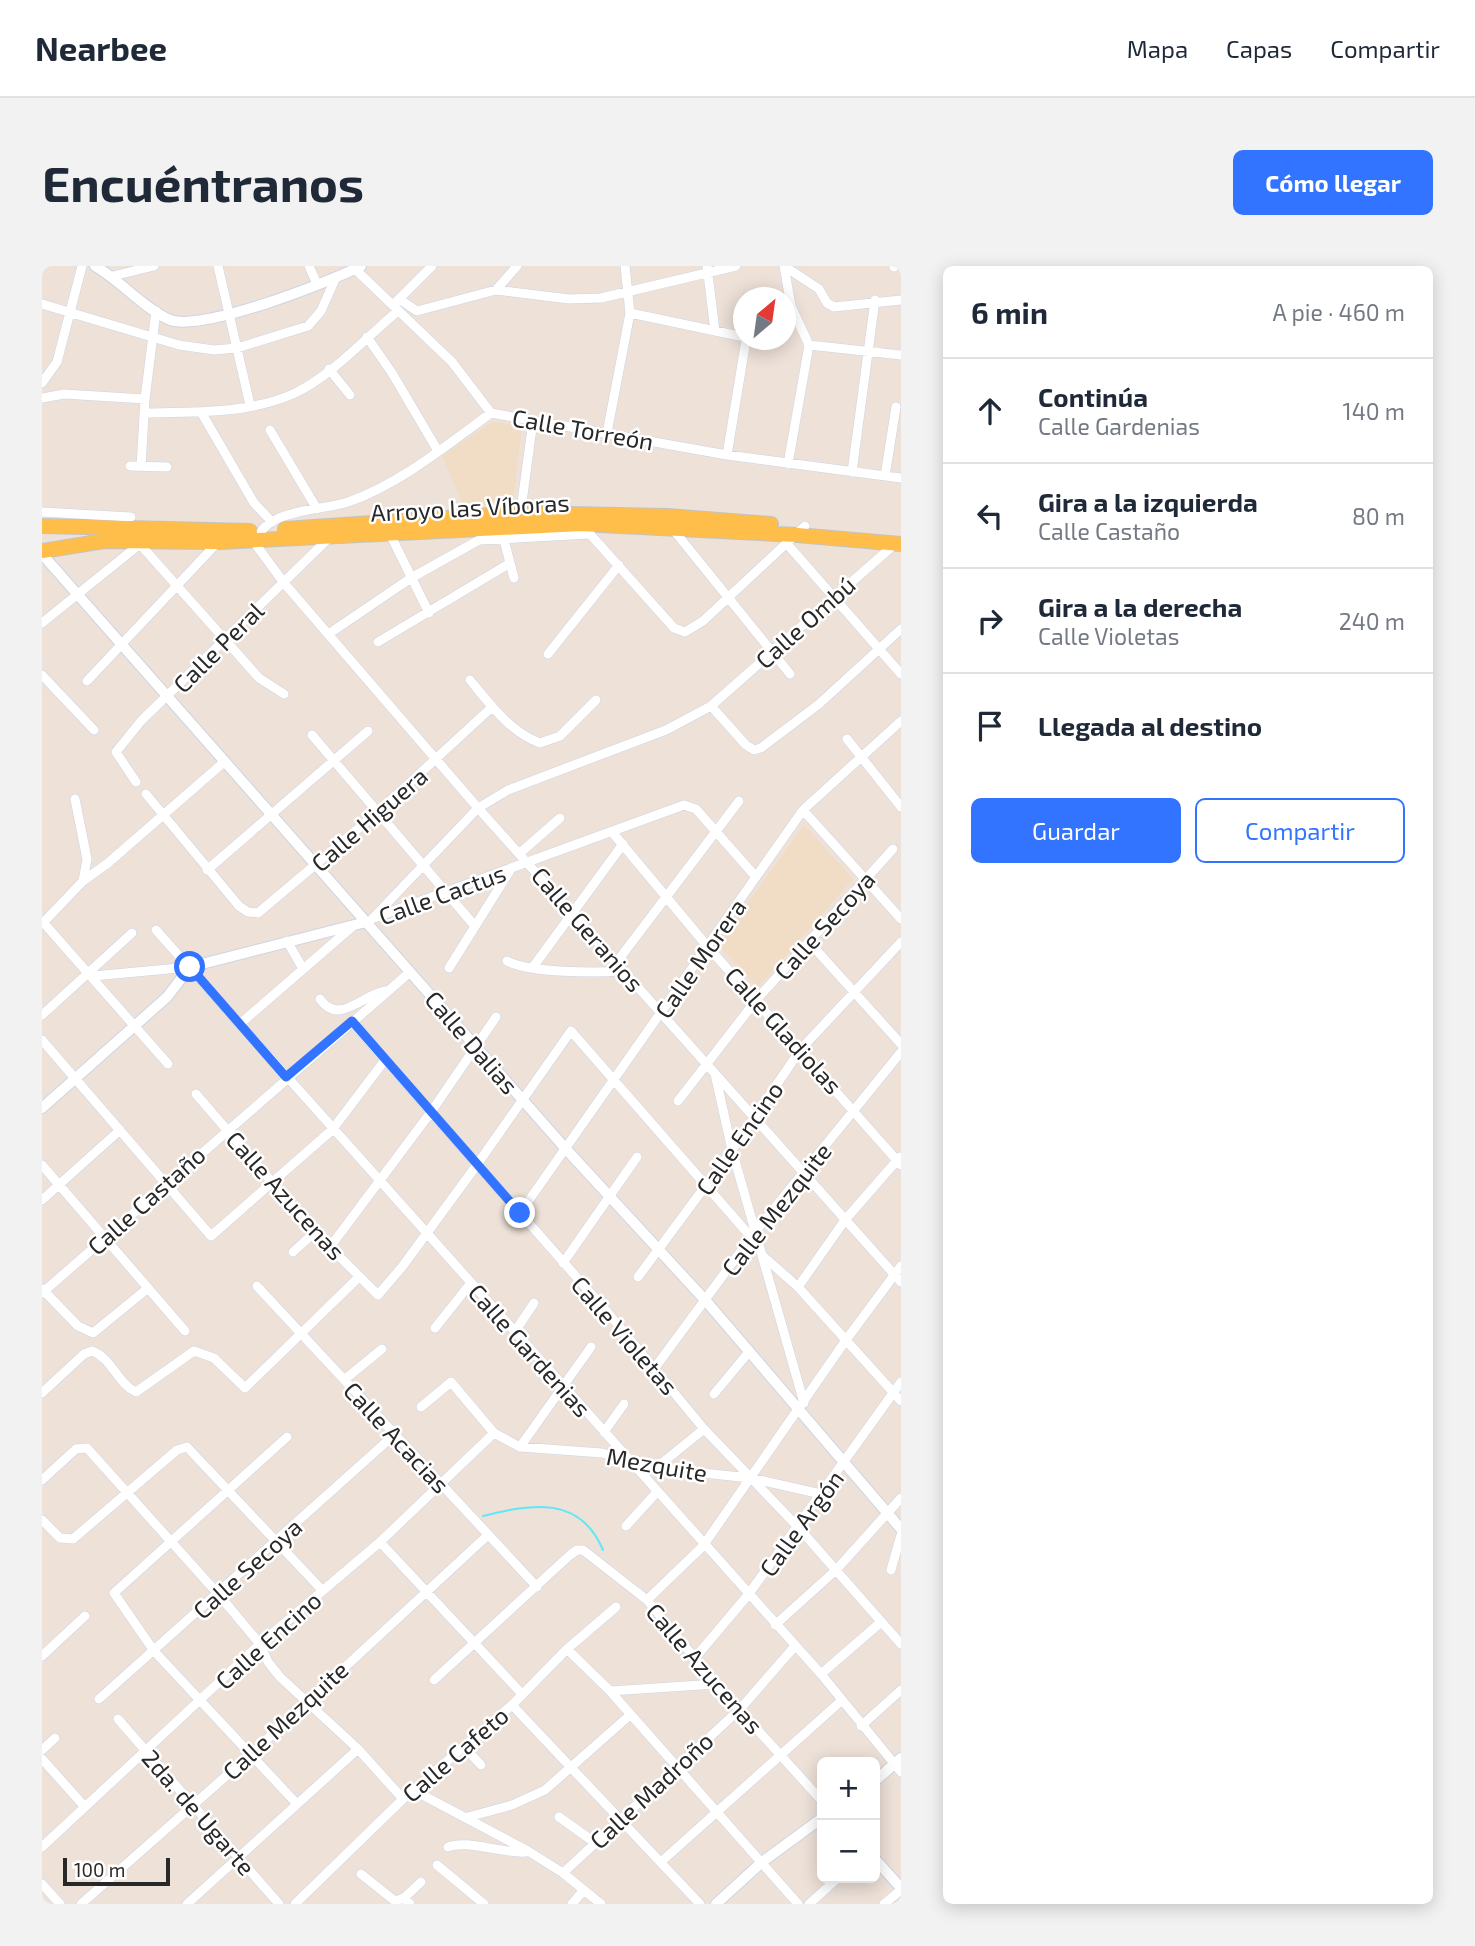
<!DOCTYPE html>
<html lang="es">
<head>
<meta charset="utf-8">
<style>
  :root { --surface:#fff; --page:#f2f2f3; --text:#1f2937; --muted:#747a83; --line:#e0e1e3; --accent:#3274ff }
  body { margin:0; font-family:"Exo 2",sans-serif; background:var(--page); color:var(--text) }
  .controls { position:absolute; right:21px; bottom:21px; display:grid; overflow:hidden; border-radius:10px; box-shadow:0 4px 18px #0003 }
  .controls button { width:63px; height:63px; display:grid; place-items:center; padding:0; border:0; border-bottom:2px solid var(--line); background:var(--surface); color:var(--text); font:35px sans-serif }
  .compass { position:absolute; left:691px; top:21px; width:63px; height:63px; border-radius:50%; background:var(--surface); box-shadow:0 4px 18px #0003; rotate:29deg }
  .scale { position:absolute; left:21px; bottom:18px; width:107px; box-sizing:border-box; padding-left:7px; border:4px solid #282828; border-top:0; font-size:19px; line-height:24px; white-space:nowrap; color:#282828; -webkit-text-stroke:5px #fff; paint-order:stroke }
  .stop { position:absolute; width:21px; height:21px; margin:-16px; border:5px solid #3274ff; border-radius:50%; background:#fff }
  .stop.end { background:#3274ff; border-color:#fff; box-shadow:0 2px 7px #0008 }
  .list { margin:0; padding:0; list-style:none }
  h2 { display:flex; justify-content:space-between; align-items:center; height:91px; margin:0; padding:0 28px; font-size:30px }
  h2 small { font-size:23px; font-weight:400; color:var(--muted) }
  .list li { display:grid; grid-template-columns:46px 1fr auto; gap:21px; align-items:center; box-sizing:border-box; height:105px; padding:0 28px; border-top:2px solid var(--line) }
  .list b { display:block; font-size:26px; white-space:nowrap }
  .list p { margin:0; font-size:23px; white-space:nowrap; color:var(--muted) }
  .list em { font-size:23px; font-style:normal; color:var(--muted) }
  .actions { display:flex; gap:14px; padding:21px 28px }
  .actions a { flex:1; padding:16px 0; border:2px solid var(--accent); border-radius:10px; text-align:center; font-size:24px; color:var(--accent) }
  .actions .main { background:var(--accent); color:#fff }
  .icon { flex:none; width:38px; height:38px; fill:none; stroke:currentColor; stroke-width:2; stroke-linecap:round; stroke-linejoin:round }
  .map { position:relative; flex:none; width:859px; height:1638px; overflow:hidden; border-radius:10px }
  header { display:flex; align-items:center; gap:42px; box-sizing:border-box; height:98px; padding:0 35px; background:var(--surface); border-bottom:2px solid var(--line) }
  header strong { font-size:33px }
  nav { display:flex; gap:38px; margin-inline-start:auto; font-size:24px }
  .intro { display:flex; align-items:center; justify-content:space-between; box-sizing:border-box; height:168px; padding:0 42px }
  h1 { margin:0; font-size:49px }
  .button { padding:18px 32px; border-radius:10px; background:var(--accent); color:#fff; font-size:24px; font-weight:700 }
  main { display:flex; gap:42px; padding:0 42px }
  aside { flex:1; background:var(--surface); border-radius:10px; box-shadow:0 4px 18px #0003 }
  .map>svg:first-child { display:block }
  .education { fill:#f1dcc5 }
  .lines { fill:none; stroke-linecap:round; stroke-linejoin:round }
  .stream { stroke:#5ee7fb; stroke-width:2 }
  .minor-casing { stroke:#cdd4e3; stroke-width:10 }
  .tertiary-casing { stroke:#cdd4e3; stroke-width:12 }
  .primary-casing { stroke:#c3c3c3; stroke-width:16 }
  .minor { stroke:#fff; stroke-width:9 }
  .tertiary { stroke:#fff; stroke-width:10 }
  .primary { stroke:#ffbd4a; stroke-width:14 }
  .route { stroke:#3274ff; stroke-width:9 }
  .labels { text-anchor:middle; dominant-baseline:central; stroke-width:5; stroke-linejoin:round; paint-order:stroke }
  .street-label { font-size:24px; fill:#282828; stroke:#fff }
</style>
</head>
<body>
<header>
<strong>Nearbee</strong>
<nav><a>Mapa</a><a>Capas</a><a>Compartir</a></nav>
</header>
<div class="intro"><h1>Encuéntranos</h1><a class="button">Cómo llegar</a></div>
<main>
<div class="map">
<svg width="859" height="1638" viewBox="0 0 859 1638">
  <rect width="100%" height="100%" fill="#ede1d8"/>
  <path class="education" d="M450,156L480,160L471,237L421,239L400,190Z
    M762,559L811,613L716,721L676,679Z"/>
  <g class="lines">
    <path class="stream" d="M441,1250C489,1238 538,1229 561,1284"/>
    <g class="minor-casing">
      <path id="minor" d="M176,0L208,139
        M267,0L275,18
        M665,0L673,65
        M742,0L749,40L767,79L746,198
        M742,0L777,23L785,37L792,41L859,34
        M852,1L853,0
        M313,3L410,96L449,147
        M71,10L112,0
        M454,24L475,0
        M357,33L375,45L454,24L527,33L559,32L694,0
        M354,36L390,0
        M0,38L137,79L172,84L195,82L266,60L279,45L294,11
        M588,47L702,71
        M325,71L350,107L396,185
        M767,79L859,89
        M287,103L308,129
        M0,117L15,96L40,0
        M0,132L22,128L103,133
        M159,146L212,237L230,256
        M102,147C150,146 206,148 251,128C290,110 323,72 356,45
        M228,164L275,243
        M565,167L588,47L583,0
        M685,189L704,74
        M88,200L125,201
        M99,200L103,133L114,45
        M810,206L833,34
        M843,210L854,141
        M859,212L685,189L449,147C405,179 358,218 306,236C281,245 218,242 214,279L242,317L436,542L859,1016
        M0,246L89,251
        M478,251L491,155
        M539,258L632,362L643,366L661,355L763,260
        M630,262L748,408
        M348,268L387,347
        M461,270L472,312
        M439,274L547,268
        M96,276L217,412L242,428
        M746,279L859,408
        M0,357L98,278
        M288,367L369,312L437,274L450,262
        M336,376L468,297
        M506,388L577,299
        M0,409L52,464
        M428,414C447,437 469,467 498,477L518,470L554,434
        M45,415L176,276
        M669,440L704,479L712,484L719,482L777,438L859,363
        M270,469L432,659
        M805,473L859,541
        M94,516L74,486L99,455L288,271
        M104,528L197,640L206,646L216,647L336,546L450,441
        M33,533L45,593L41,615
        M761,544L859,653
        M570,566L666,681L859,899
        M478,587L518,552
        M165,604L326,465
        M332,652L642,539L654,543L714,611
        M330,653L436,542L466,524L624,464L669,440L854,277
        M0,655L126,798
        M0,658L41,615L66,597L182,496
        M114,664L779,1408L859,1506
        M245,675L260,701
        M767,676L859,778
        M465,695C488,707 553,707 581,705
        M574,697L697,535
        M491,701L581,578
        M407,702L469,603
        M51,710L148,701
        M278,733C296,760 320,729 343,725
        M0,749L90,667
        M310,756L567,1048L662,1163L756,1261L859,1378
        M199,757L311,660
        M0,774L169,970L290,864L343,794
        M673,808L690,884L762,1137
        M154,828L273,966L336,1029L360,1001L434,900L529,765L709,971
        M636,835L715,733L851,583
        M0,899L143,1065
        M0,934L78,864
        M478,947L761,544L859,455
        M288,981L389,846L454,751
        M251,986L273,966
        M721,990L756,1021L859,1135
        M521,997L595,891
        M596,1011L690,884L759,783L859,676
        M215,1020L495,1321
        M756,1021L803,954L858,891
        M0,1023L36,1060L51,1067L105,1023
        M0,1027L368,706
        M393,1062L428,1018
        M472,1067L492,1037
        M612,1103L713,966L859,786
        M302,1114L340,1083
        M0,1127L42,1088L50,1085C70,1092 75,1117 94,1126L152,1085L172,1092L203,1122L317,1011
        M672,1128L706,1087
        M379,1141L409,1116L452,1167L478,1181L560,1187L614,1202L708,1212L779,1228
        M562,1166L582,1138
        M245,1171L72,1327L112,1385L255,1538
        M478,1181L549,1081
        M614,1202L662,1163
        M0,1214L34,1183L45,1182L177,1329L218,1378L226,1396L238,1411L316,1483L361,1533
        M0,1254L18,1272L31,1273L135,1184L145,1181L280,1324
        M584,1260L615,1226
        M338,1276L480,1428
        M849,1304L859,1269
        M605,1334L661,1280L804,1074L859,1000
        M733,1359L794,1304L859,1232
        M525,1383L568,1425L756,1638
        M0,1390L43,1350
        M652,1393L706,1329L859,1116
        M779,1408L839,1356
        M392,1414L528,1289L535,1284H541L605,1334L674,1418L780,1535
        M568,1425L674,1418
        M57,1433L352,1169
        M470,1439L658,1638
        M76,1453L237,1638
        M819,1460L859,1424
        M422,1481L439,1499
        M0,1484L13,1472
        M0,1493L43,1541
        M371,1524L486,1585L521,1607L559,1638
        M426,1551L470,1539L503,1524L588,1449
        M517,1551L552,1576
        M0,1581L218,1378L338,1276L452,1167
        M406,1581C424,1573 461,1588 484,1586
        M620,1595L799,1435
        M395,1599L442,1638
        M521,1607L699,1442L753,1380
        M319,1608L353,1635L362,1632L368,1638
        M0,1618L18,1638
        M362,1632L379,1616
        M39,1638L209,1488L446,1269
        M145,1638L316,1483
        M253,1638L361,1533L470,1439L525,1383L574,1341
        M530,1638L541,1625
        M767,1638L796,1612
        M842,1638L859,1624"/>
    </g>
    <g class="tertiary-casing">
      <path id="tertiary" d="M53,0C79,15 99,40 126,53C156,68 287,16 319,0
        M0,288L523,882L664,1035L859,1263
        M0,842L125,731L148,701L324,656
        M833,1515L859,1492
        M833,1593L859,1622
        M674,1638L720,1596L780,1552"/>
    </g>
    <g class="primary-casing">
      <path id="primary" d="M0,260L208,265
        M243,263L478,247L625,250L729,258
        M0,285L62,275L177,276L539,258L755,269L859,278"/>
    </g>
    <use href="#minor" class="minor"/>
    <use href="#tertiary" class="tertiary"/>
    <use href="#primary" class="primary"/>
  </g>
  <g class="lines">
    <path class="route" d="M148,701L244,811L310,755L478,947"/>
  </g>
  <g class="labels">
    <g class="street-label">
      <text transform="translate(541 163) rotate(10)">Calle Torreón</text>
      <text transform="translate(428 241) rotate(-3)">Arroyo las Víboras</text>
      <text transform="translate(763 356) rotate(-42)">Calle Ombú</text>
      <text transform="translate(176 381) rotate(-45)">Calle Peral</text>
      <text transform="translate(327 553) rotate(-41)">Calle Higuera</text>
      <text transform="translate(400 628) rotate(-20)">Calle Cactus</text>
      <text transform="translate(782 659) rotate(-48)">Calle Secoya</text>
      <text transform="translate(546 663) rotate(49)">Calle Geranios</text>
      <text transform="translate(658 692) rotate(-55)">Calle Morera</text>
      <text transform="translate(742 764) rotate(48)">Calle Gladiolas</text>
      <text transform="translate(430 776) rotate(49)">Calle Dalias</text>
      <text transform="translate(697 872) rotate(-55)">Calle Encino</text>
      <text transform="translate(244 929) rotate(48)">Calle Azucenas</text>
      <text transform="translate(104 934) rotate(-42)">Calle Castaño</text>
      <text transform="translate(734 943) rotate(-52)">Calle Mezquite</text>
      <text transform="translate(583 1069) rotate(49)">Calle Violetas</text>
      <text transform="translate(488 1084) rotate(48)">Calle Gardenias</text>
      <text transform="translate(355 1171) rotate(47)">Calle Acacias</text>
      <text transform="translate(615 1198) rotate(10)">Mezquite</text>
      <text transform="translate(759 1257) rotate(-54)">Calle Argón</text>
      <text transform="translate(205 1302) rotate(-42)">Calle Secoya</text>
      <text transform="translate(226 1374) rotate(-42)">Calle Encino</text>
      <text transform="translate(663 1402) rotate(49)">Calle Azucenas</text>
      <text transform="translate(243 1454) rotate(-43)">Calle Mezquite</text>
      <text transform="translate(413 1488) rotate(-41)">Calle Cafeto</text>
      <text transform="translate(609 1524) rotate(-43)">Calle Madroño</text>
      <text transform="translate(157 1546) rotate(49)">2da. de Ugarte</text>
    </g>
  </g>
</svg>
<div class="controls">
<button>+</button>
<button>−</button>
</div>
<svg class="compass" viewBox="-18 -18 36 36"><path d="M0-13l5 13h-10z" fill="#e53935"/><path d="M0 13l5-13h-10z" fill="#747a83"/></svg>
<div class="scale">100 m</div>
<div class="stop" style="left:148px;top:701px"></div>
<div class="stop end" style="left:478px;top:947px"></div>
</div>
<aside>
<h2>6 min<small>A pie · 460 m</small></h2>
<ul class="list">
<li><svg class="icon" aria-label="ahead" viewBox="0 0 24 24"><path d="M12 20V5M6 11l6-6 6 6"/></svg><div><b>Continúa</b><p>Calle Gardenias</p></div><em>140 m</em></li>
<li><svg class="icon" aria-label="left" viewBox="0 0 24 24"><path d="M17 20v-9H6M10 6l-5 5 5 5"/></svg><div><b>Gira a la izquierda</b><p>Calle Castaño</p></div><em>80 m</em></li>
<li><svg class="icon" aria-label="right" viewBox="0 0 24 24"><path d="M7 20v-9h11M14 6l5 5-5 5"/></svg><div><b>Gira a la derecha</b><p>Calle Violetas</p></div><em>240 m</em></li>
<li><svg class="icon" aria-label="arrive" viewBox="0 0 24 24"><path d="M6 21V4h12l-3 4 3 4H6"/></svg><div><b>Llegada al destino</b></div></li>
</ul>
<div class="actions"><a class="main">Guardar</a><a>Compartir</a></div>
</aside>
</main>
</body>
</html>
